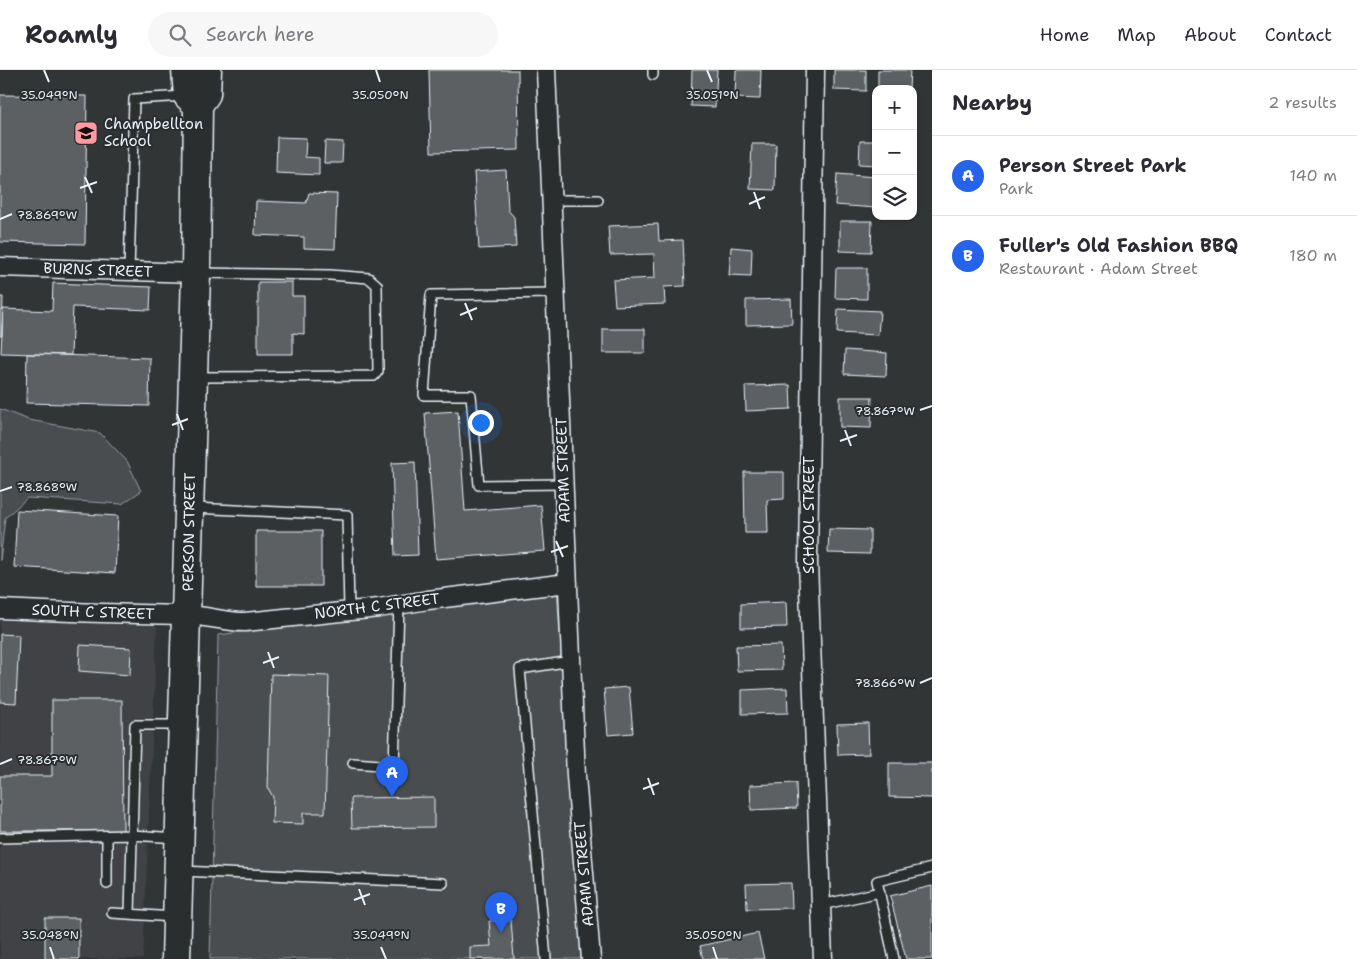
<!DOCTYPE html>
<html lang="en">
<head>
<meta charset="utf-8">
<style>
  :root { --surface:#fff; --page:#f7f7f7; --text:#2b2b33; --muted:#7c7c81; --line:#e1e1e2; --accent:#2563eb }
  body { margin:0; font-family:"Shantell Sans",sans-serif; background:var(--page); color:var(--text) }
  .controls { position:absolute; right:15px; top:15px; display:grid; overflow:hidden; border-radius:10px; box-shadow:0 1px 4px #0004 }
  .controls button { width:45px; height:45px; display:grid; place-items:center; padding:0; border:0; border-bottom:1px solid var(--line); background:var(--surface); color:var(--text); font:25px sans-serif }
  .you { position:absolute; left:480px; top:352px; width:18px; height:18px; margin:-12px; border:4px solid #fff; border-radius:50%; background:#1a73e8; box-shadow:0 0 0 8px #1a73e833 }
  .badge { display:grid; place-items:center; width:32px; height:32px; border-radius:50%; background:var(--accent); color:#fff; font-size:16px; font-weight:700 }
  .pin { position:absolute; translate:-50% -41px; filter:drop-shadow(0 1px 2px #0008) }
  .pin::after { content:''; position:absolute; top:26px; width:18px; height:15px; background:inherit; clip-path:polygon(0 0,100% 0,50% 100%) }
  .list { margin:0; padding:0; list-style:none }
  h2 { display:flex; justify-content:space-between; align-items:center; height:65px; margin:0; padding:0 20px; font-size:21px }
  h2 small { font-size:16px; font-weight:400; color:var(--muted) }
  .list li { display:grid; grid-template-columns:32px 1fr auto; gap:15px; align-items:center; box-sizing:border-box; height:80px; padding:0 20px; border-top:1px solid var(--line) }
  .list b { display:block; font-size:19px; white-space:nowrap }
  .list p { margin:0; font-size:16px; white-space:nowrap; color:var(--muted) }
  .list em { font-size:16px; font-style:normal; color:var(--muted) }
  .icon { flex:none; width:28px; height:28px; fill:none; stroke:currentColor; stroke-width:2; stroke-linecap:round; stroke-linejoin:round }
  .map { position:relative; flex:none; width:932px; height:889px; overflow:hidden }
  header { display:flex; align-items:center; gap:30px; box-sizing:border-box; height:70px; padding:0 25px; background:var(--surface); border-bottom:1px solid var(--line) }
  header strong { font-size:24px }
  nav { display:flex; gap:28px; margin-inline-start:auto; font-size:18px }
  .search { width:350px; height:45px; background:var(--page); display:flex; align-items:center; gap:12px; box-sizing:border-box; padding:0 18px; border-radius:28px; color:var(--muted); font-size:19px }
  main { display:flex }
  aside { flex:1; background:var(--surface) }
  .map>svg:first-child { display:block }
  .built { fill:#3f4244 }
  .green { fill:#494d4f; stroke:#989fa4 }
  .building { fill:#5c6063; stroke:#e8f1f8 }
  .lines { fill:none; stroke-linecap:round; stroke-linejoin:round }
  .lane-casing { stroke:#e8f1f8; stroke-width:12 }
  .street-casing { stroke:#e8f1f8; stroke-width:21 }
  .primary-casing { stroke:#e8f1f8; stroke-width:31 }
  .lane { stroke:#2a2d2e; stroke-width:9 }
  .street { stroke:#2a2d2e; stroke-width:18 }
  .primary { stroke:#2a2d2e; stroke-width:28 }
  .ticks { fill:none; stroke:#e8f1f8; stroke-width:2 }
  .labels { text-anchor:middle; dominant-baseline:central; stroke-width:4; stroke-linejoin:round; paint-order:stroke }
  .poi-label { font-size:15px; fill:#e8f1f8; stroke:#2a2d2e; text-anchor:start }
  .street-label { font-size:15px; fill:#e8f1f8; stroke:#2a2d2e }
  .ticks-label { font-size:12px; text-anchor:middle; fill:#e8f1f8; stroke:#2a2d2e; stroke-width:4; stroke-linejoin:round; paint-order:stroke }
</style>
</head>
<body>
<header>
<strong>Roamly</strong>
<div class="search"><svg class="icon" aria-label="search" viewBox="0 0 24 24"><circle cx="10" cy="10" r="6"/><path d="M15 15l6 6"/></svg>Search here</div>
<nav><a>Home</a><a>Map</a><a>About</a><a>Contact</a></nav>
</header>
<main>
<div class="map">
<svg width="932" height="889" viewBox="0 0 932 889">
  <rect width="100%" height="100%" fill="#323536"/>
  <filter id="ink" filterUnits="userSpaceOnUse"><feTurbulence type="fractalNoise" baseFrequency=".02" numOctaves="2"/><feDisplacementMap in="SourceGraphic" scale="10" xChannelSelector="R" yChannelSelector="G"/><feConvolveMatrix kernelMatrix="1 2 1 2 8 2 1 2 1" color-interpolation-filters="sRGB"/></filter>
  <g filter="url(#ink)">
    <path class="built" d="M0,550L157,556L143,889H0Z"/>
    <path class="green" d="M0,339L29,350L100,363L127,391L141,421L122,434L27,428L5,448L0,491Z
      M557,520L581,889H210L218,565Z"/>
    <path class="building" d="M429,0H518L519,80L431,82Z
      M692,0H717L715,37L691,36Z
      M736,0H761L760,29L735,28Z
      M834,0H866V21L834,20Z
      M878,0H910L909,19H878Z
      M0,25L87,26L85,174L0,172Z
      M277,67L306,68L305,87L319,88V105L276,103Z
      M325,71L343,72L342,93H324Z
      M860,71H876V95L859,94Z
      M752,74H776L775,120L750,119Z
      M506,100L508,140L514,147L516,177L479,179L474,102Z
      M837,104L876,107V138L835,135Z
      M309,123L337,124L335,179L304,178V167L255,165L256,131L306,133Z
      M840,151H872L871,182L840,181Z
      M658,154L659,171L683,170L685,216L664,217L665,234L615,236L613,210L655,208L654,184L610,185L608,156Z
      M731,177L752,179L751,206L729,205Z
      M836,198H867V229L835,228Z
      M258,212H292V226H304V264L293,263V284H258Z
      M53,213L151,217L150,240L73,237L71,285L1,283L3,239L52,241Z
      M0,227H3L2,266H0Z
      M791,229L792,254L746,255V230Z
      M838,239L880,241L878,265L837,263Z
      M603,259H645V283H603Z
      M845,280L887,283L886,306L844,304Z
      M27,284L150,288L149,336L26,333Z
      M790,315L791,339L746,341L745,316Z
      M840,327H872L871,358L840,357Z
      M458,341L465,441L541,435L545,481L436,489L425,343Z
      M415,392L418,485L395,486L392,393Z
      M744,402H784V429L767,430L768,463H745Z
      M17,440L118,446L115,503L14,497Z
      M829,459L870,460V484L828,483Z
      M256,461H321V516H256Z
      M786,532L787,557L741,558V534Z
      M0,564L19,565L16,633L0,632Z
      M80,575L131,578L130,605L79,601Z
      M781,575L782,600L737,601L736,576Z
      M271,604L329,606L325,743H303V754L272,753L273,727L268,718Z
      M629,617L633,663L608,665L604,619Z
      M787,618L788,643L742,644V620Z
      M52,630H122L123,761H0V706H52Z
      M868,653L869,684L838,685L837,654Z
      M889,693H932V728L889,727Z
      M796,713L797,738L751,740L750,715Z
      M434,727V757L352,758L351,728Z
      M791,813L792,838L747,839L746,814Z
      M932,816V889H906L890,826Z
      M45,848H79V889H45Z
      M511,850L514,889H470V877L491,876L489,851Z
      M758,863L764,889H703L700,876Z"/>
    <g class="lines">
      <g class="lane-casing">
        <path id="lane" d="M653,0V5
          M552,130H598
          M129,201L134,29L186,26
          M556,223L431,225L424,325H471L479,415L564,414
          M195,307L374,306L378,301L377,215L369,208L330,205L199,203
          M193,438L347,445L349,540
          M353,693L394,696L399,535
          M107,766V814
          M0,768L132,765L177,768
          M182,801L443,813
          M821,835L880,822
          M112,843L174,847
          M130,844L135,655H181
          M546,889L520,599L571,591
          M894,889L877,811L932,798"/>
      </g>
      <g class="street-casing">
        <path id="street" d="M546,0L576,706L591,889
          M815,0L808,493L823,889
          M0,197L196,203
          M0,539C62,542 123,544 184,545C205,545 224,552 245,552L379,538L428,530L568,513"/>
      </g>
      <g class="primary-casing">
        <path id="primary" d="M186,0L188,26L198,35
          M176,889L196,203L198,35L206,24L207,0"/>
      </g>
      <use href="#lane" class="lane"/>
      <use href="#street" class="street"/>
      <use href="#primary" class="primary"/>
    </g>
  </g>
  <path class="ticks" d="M44,0L49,12M376,0L380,12M707,0L712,12M85,107L92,123M80,118L97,112M754,122L760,139M749,134L765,127M0,149L12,144M465,233L472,250M460,245L477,238M920,340L932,336M177,344L183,360M172,355L188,349M845,360L851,376M840,371L857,365M0,421L12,417M556,471L563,487M551,482L568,476M268,582L274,598M263,593L279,587M920,613L932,608M0,694L12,689M648,708L654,725M643,719L659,713M359,819L365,835M354,830L370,824M50,877L54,889M381,877L386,889M713,877L717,889"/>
  <defs>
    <g id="school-square" transform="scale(1.25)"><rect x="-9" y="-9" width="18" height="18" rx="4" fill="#ff9aa2" stroke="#2a2d2e"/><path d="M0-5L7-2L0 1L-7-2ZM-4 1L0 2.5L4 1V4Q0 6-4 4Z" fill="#111"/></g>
  </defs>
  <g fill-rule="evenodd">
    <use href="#school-square" x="86" y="63"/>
  </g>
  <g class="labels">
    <g class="poi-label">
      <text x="104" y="54">Champbellton<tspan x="104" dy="17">School</tspan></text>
    </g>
    <g class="street-label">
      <text transform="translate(98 200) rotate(2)">BURNS STREET</text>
      <text transform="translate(563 400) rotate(-92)">ADAM STREET</text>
      <text transform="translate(809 445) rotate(-90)">SCHOOL STREET</text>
      <text transform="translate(189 462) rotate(-89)">PERSON STREET</text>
      <text transform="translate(377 536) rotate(-7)">NORTH C STREET</text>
      <text transform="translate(93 542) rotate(2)">SOUTH C STREET</text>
      <text transform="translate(584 804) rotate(-95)">ADAM STREET</text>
    </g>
  </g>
  <g class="ticks-label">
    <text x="712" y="29">35.051°N</text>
    <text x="49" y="29">35.049°N</text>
    <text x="380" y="29">35.050°N</text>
    <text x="47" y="149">78.869°W</text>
    <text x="885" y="345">78.867°W</text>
    <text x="47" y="421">78.868°W</text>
    <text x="885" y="617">78.866°W</text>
    <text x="47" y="694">78.867°W</text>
    <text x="50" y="869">35.048°N</text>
    <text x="381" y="869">35.049°N</text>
    <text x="713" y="869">35.050°N</text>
  </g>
</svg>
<div class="controls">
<button>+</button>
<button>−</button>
<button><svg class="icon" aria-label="layers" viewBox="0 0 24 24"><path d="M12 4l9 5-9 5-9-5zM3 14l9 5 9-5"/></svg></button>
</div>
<div class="you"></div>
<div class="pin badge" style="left:392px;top:727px">A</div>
<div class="pin badge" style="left:501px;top:863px">B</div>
</div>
<aside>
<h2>Nearby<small>2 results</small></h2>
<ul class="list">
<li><span class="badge">A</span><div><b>Person Street Park</b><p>Park</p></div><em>140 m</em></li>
<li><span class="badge">B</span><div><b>Fuller's Old Fashion BBQ</b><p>Restaurant · Adam Street</p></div><em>180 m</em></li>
</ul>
</aside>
</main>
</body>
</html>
